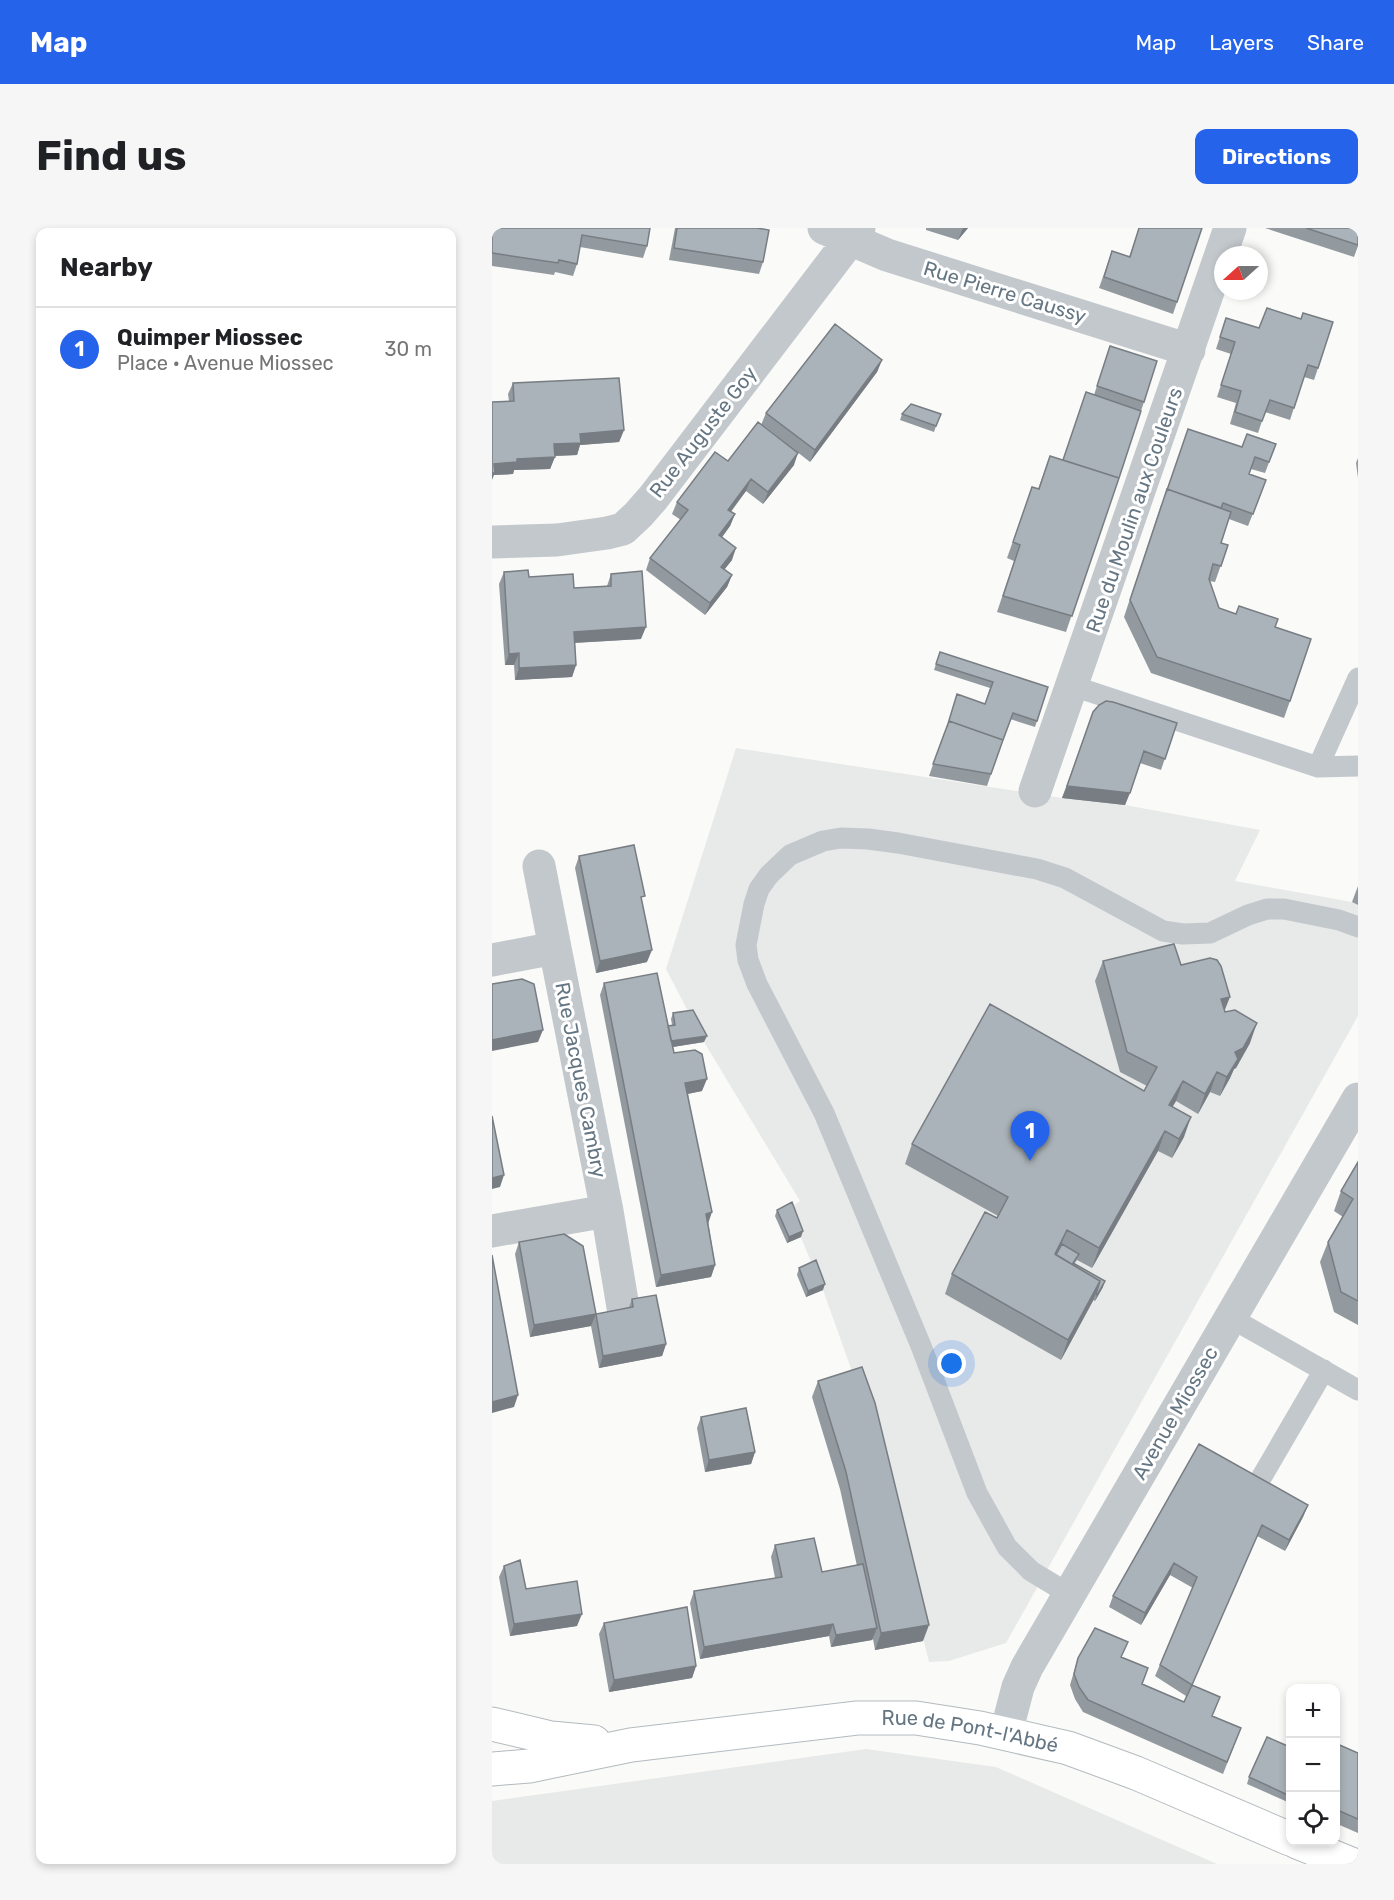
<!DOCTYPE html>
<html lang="en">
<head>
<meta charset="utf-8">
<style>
  :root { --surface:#fff; --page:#f6f6f6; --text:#202124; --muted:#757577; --line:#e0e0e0; --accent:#2563eb }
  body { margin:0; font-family:Rubik,sans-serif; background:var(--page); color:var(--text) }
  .controls { position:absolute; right:18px; bottom:18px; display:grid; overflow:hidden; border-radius:12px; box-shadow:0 3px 9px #0003 }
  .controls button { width:54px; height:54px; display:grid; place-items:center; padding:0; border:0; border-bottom:2px solid var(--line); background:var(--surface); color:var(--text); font:30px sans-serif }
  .compass { position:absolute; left:722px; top:18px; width:54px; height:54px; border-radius:50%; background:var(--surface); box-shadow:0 3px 9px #0003; rotate:249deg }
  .you { position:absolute; left:460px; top:1136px; width:21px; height:21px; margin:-15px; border:4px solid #fff; border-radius:50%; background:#1a73e8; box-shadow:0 0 0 9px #1a73e833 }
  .badge { display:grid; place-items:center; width:39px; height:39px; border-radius:50%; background:var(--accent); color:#fff; font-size:20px; font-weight:700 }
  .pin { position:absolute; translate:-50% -50px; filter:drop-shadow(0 2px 3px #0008) }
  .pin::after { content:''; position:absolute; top:32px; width:21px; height:18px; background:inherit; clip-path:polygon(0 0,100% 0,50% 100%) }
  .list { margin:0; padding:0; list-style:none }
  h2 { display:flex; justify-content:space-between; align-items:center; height:78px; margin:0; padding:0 24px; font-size:26px }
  h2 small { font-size:20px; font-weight:400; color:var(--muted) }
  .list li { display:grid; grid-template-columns:39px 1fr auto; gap:18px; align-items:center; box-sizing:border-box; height:84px; padding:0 24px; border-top:2px solid var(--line) }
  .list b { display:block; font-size:22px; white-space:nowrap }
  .list p { margin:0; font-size:20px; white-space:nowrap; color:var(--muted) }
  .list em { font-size:20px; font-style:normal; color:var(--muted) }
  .icon { flex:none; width:33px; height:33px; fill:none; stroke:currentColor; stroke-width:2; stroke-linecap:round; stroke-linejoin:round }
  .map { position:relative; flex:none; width:866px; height:1636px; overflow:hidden; border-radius:12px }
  header { display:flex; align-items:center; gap:36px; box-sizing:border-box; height:84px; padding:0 30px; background:var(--accent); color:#fff }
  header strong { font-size:28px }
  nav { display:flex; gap:33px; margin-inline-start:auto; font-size:21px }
  .intro { display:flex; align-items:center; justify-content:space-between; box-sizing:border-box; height:144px; padding:0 36px }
  h1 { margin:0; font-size:42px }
  .button { padding:15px 27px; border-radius:12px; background:var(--accent); color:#fff; font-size:21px; font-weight:700 }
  main { display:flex; gap:36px; padding:0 36px }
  aside { flex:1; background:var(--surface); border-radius:12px; box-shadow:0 3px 9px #0003 }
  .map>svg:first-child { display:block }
  .built { fill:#e8e9e9 }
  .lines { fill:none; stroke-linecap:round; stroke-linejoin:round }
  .secondary-casing { stroke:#b3babf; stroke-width:35 }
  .lane { stroke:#c3c8cc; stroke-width:21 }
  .street { stroke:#c3c8cc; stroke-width:33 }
  .secondary { stroke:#fff; stroke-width:33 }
  .wall { fill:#929a9f }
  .shaded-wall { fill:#777d82 }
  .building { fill:#aab3b9; stroke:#777d82; stroke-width:1.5 }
  .labels { text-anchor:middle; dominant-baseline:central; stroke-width:6; stroke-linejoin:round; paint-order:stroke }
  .street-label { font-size:20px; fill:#657683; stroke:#fff }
</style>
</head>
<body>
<header>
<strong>Map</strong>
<nav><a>Map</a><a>Layers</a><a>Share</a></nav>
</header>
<div class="intro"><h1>Find us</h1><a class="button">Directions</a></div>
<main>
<aside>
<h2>Nearby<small></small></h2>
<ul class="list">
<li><span class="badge">1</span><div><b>Quimper Miossec</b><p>Place · Avenue Miossec</p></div><em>30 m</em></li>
</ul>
</aside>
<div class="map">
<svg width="866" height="1636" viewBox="0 0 866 1636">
  <rect width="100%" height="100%" fill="#fafaf8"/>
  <path class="built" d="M244,520L570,570L633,577L768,602L743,653L860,674L866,677V788L514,1415L457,1433L437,1434L377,1191L331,1062L297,981L308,973L212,814L174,741Z
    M374,1521L504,1539L725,1636H0V1573Z"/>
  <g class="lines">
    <g class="secondary-casing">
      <g id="secondary">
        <path d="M0,1496L59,1510L102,1514"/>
        <path id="s1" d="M0,1541L37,1538L139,1517L365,1490H424L488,1500L576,1520L644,1545L798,1611"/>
        <path d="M805,1614L859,1636"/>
      </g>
    </g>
    <path class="lane" d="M581,458L826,539L866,538
      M826,539L866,450
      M739,1090L866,1162
      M765,1257L832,1142
      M577,1366L539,1343L515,1319L485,1265L429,1118L332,885L265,756L256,732L254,717L262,676L267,661L277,647L298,627L331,613L349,610L376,611L406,615L545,641L573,650L671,703L691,706L718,705L756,687L775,681H792L847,692L866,699"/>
    <path class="street" d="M332,0L395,27L697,122
      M0,314L65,312L115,305L131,301L146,287L161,270L367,0
      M543,563L738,0
      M47,638L63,720
      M0,732L63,720L115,983L0,1003
      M115,983L131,1079
      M514,1505L526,1459L535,1439L866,871"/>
    <use href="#secondary" class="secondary"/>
  </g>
  <path class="wall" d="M0,0H158L155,18L151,30L88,19L85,36L81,48L63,44L62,47L0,38Z
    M183,0H265L271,34L267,46L177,32Z
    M434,0H476L466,12L434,2Z
    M647,0H710L681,86L607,60L620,23L637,29Z
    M773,0H866V18L862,29Z
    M734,90L826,140L822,152L812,149L798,192L773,184L766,205L738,196L744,175L725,169L739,126L724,121Z
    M618,118L652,174L574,404L505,384L522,333L515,330L540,259L546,261L558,228L571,232L602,167Z
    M390,132L385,144L318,234L272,198L302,237L271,276L254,263L239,284L243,286L238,298L230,309L240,332L232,341L240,347L235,359L213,387L154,342L158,330L189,292L180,286L185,274L236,233L269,197L274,185Z
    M21,155L132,202L127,214L88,217L85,227L63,228L58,241L22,242L21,246L2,247L17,173L16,166Z
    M410,186L444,198L442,204L408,192Z
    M784,216L773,245L759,241L757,246L770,263L756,298L737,291L729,315L736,317L723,354L717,353L727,380L783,399L798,473L792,490L659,445L632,389L669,277L750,219Z
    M866,230V250L864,235Z
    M12,344L37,349L82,360L115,358L119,346L149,411L83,415L84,437L80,449L23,452L22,437H13L7,356Z
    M448,424L556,459L543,499L518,491L495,558L437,548L452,505L493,476L498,460L442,442Z
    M601,484L685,495L669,542L648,535L633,577L570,570Z
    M87,628L150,675L155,734L104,745L83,640Z
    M866,658V677L860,674Z
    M611,733L689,737L733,783L758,815L744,840L742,841L738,850L728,868L718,864L706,886L684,873L680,879L692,909L680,930L666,923L600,1040L585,1032L582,1036L611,1059L603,1073L601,1072L569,1132L453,1066L460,1046L506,988L413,936L420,916L652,863L655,858L628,844L603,753Z
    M112,755L176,798L180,797L179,791L181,785L212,814L181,819L182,825L210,863L196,866L223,1037L219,1049L164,1059L108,767Z
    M866,934V1097L842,1084L828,1034L836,1014L851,989L842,983L849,963Z
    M285,982L309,1009L295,1015L283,988Z
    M27,1014L104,1086L99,1098L38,1109L23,1026Z
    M307,1040L331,1062L314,1069L305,1047Z
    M140,1071L174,1116L170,1128L107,1140L99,1098L104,1086L137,1079Z
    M326,1153L431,1413L383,1422L381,1411L380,1412L339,1419L337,1408L208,1431L198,1375L202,1363L283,1350L279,1329L283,1317L330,1344L365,1338L348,1261L320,1169Z
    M209,1189L263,1224L259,1236L213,1244L205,1200Z
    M707,1216L816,1277L811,1289L793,1323L765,1308L700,1457L721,1488L749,1500L731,1546L591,1484L583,1471L578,1457L586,1430L630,1429L651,1456L692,1474L694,1468L663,1448L701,1360L678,1347L649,1397L617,1379L621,1368Z
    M12,1338L34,1361L85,1398L18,1408L7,1349Z
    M112,1395L204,1438L200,1450L117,1464L107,1406Z
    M843,1515L866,1525V1605L843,1595Z
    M798,1519V1575L755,1556L757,1549Z"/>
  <path class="shaded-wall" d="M471,0H476L466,12Z
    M390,132L385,144L318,234L323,222Z
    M132,202L127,214L88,217L85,227L58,228L62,216L88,206Z
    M306,225L302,237L271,276L276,264Z
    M63,229L58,241L22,242L21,246L2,247L0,252V242L2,236L25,231Z
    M259,251L254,263L231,293L236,282Z
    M243,286L238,298L223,319L227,307Z
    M244,320L240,332L225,351L229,339Z
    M240,347L235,359L213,387L218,375Z
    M154,399L149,411L78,415L82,404Z
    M27,425L22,437H13L17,426Z
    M84,437L80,449L23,452L27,440Z
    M575,558L638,565L633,577L570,570Z
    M160,722L155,734L104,745L108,733Z
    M738,769L730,789L729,771Z
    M765,795L758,815L744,840L742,841L738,850L728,868L743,824Z
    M51,802L46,814L0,823V812Z
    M215,808L212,814L174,820L176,813Z
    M725,844L718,864L706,886L713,866Z
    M215,851L210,863L189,867L193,855Z
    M691,853L684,873L670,897L677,877Z
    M699,889L692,909L680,930L687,911Z
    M673,903L666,923L600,1040L607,1020Z
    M12,947L8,959L0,961V950Z
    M220,984L216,996L214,986Z
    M575,1002L567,1022L558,1040L563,1026Z
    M311,1003L309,1009L295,1015L297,1009Z
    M223,1037L219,1049L164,1059L169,1047Z
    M608,1053L601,1073L569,1132L576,1112Z
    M613,1053L611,1059L603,1073L605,1067Z
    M333,1056L331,1062L314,1069L316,1063Z
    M104,1086L99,1098L38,1109L42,1097Z
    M174,1116L170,1128L107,1140L111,1128Z
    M26,1167L22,1179L0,1185V1174Z
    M263,1224L259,1236L213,1244L217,1232Z
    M816,1277L811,1289L793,1323L797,1312Z
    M682,1335L678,1347L649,1397L653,1385Z
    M90,1386L85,1398L18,1408L22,1396Z
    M341,1396L337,1408L208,1431L212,1419Z
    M437,1397L431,1413L383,1422L389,1405Z
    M385,1400L380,1412L339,1419L344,1407Z
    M204,1438L200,1450L117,1464L122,1452Z"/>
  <path class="building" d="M0,0H158L155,18L90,7L85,36L67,32L66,35L0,25Z
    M185,0H265L277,2L271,34L182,20Z
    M647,0H710L685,74L612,49L620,23L638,29Z
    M814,0H866V17Z
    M775,80L809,91L811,85L841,94L826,140L816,137L802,180L778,172L770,193L743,184L749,163L729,157L743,114L728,109L734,90L767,100Z
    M343,96L390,132L323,222L274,185Z
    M618,118L665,133L652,174L605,158Z
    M127,150L132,202L88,206L89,215L62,216L63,229L25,231V234L2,236L3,245H0V174L22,173L21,155Z
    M594,164L649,183L627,250L571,232Z
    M419,176L449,186L444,198L410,186Z
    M266,194L306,225L276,264L259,251L236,282L243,286L227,307L244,320L229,339L240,347L218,375L158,330L196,282L185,274L223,224L236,233Z
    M696,201L750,219L755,206L784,216L777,234L763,229L757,246L774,252L761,286L731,275L729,280L675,261L674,265Z
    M558,228L627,250L580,388L511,368L528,317L521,314L540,259L547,261Z
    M675,261L739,284L729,315L736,317L729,338L721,336L717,351L727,380L744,386L747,378L786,391L783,399L819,411L798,473L665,429L638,372Z
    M36,342L37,349L81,346L82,360L119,358V346L150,343L154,399L82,404L84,437L27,440V425L17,426L12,344Z
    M448,424L556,459L545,493L521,485L511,512L457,493L455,499L465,466L493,476L501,454L444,436Z
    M614,473L621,474L685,495L673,531L652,523L638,565L575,558L601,484L607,477Z
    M457,493L511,512L499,546L441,536Z
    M142,617L153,668L149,669L160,722L108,733L87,628Z
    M682,716L689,737L718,730L725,732L729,738L738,769L729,771L733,784L743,782L765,795L751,820L743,824L746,831L735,849L725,844L713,866L691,853L677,877L699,889L687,911L673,903L607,1020L575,1002L563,1026L608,1053L576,1112L460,1046L493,984L505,990L516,969L420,916L498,776L652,863L665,839L635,824L611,733Z
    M165,745L182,825L203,822L210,826L215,851L193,855L220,984L214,986L223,1037L169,1047L112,755Z
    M30,751L42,756L51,802L0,812V756Z
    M201,782L215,808L179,813L176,798L183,797L181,785Z
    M0,888L12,947L0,950Z
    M866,934V1073L849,1064L836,1014L861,971L849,963Z
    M300,974L311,1003L297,1009L285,982Z
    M72,1006L91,1018L104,1086L42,1097L27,1014Z
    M570,1016L587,1026L581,1035L613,1053L605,1067L604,1066L608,1053L564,1027Z
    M0,1027L26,1167L0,1174Z
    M324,1032L333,1056L316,1063L307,1040Z
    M164,1067L174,1116L111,1128L104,1086L141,1079L140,1071Z
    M370,1139L383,1175L437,1397L389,1405L354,1244L326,1153Z
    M254,1180L263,1224L217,1232L209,1189Z
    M707,1216L816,1277L797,1312L770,1297L700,1457L668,1437L705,1349L682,1335L653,1385L621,1368Z
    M322,1310L330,1344L371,1336L385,1400L344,1407L341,1396L212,1419L202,1363L290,1349L283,1317Z
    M28,1332L34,1361L85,1353L90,1386L22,1396L12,1338Z
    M195,1379L204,1438L122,1452L112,1395Z
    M603,1400L636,1414L629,1429L656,1440L650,1456L692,1474L700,1457L728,1469L720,1488L749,1500L735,1534L596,1472L587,1459L582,1446L586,1430Z
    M775,1509L798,1519V1568L757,1549Z
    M843,1515L866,1525V1591L843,1581Z"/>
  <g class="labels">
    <g class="street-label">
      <text transform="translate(513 64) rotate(17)">Rue Pierre Caussy</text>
      <text transform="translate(211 204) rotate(-52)">Rue Auguste Goy</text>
      <text transform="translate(642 282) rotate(-71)">Rue du Moulin aux Couleurs</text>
      <text transform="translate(89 852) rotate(79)">Rue Jacques Cambry</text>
      <text transform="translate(683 1185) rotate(-60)">Avenue Miossec</text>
      <text stroke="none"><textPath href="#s1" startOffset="483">Rue de Pont-l'Abbé</textPath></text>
    </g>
  </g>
</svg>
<div class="controls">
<button>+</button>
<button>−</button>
<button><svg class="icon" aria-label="locate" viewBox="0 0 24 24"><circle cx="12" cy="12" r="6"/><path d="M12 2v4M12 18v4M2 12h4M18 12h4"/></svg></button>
</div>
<svg class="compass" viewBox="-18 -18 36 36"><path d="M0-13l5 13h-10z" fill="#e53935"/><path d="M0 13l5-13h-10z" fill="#757577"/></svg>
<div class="you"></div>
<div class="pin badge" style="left:538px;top:933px">1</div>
</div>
</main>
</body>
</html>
